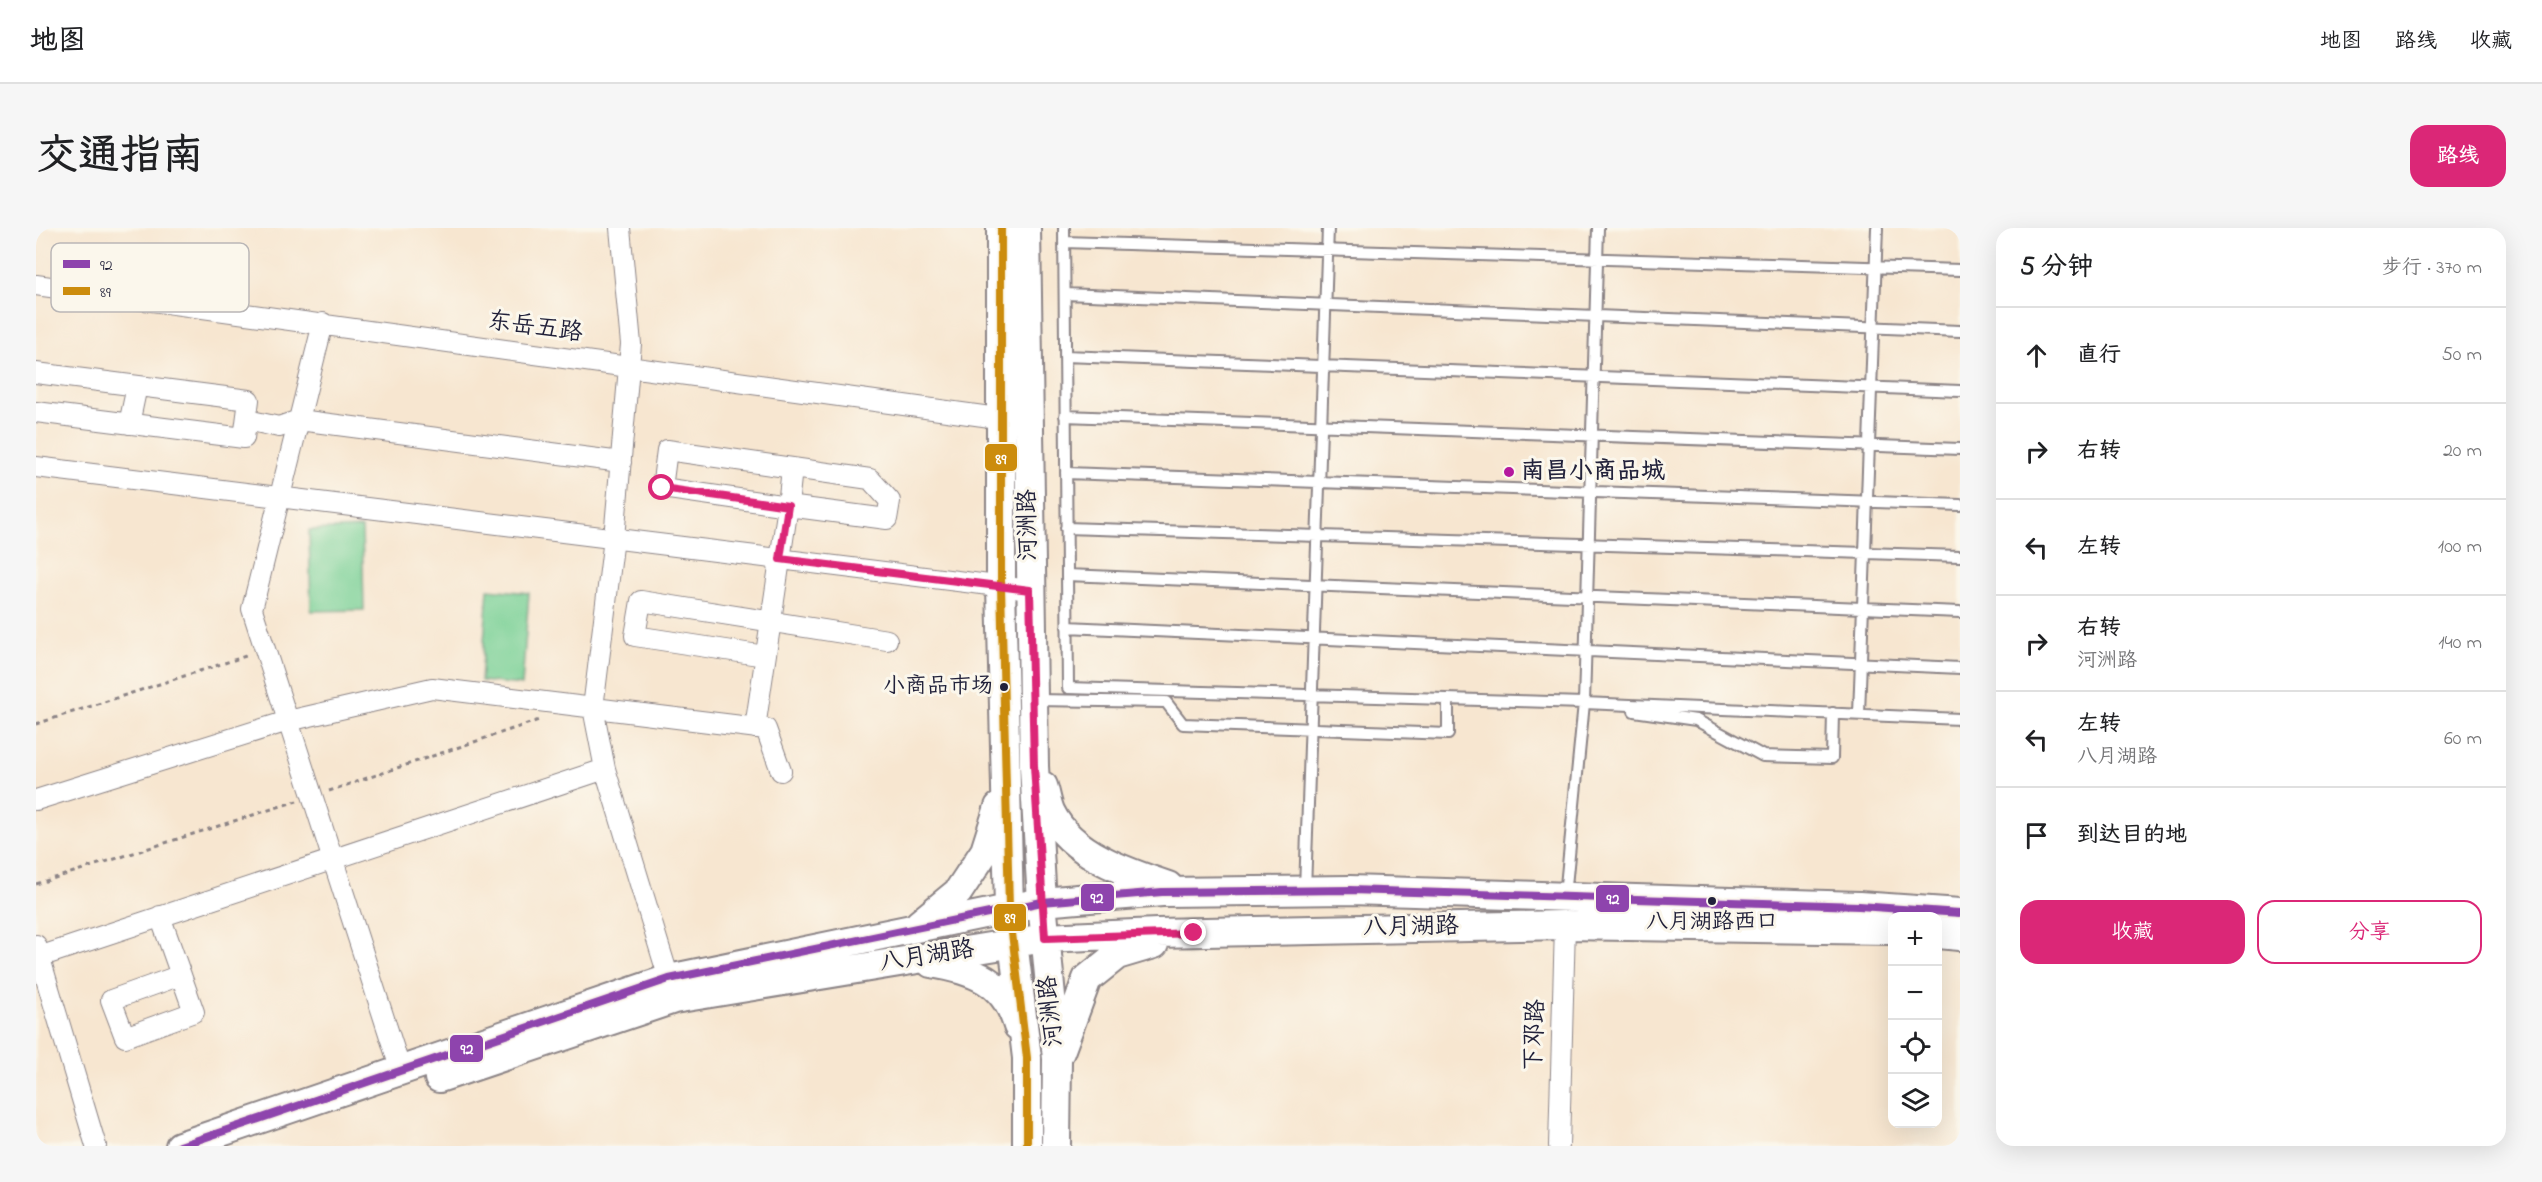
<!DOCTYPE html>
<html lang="zh">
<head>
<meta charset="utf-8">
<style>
  :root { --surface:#fff; --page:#f6f6f6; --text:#202124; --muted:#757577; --line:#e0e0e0; --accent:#db2777 }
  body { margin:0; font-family:"Indie Flower","LXGW WenKai TC",sans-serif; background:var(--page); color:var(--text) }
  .controls { position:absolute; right:18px; bottom:18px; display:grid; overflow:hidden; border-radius:12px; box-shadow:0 6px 24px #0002 }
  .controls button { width:54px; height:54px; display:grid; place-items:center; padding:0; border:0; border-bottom:2px solid var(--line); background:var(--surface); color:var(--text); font:30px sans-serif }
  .stop { position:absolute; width:18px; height:18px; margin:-14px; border:4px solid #db2777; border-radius:50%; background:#fff }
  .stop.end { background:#db2777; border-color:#fff; box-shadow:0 2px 6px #0008 }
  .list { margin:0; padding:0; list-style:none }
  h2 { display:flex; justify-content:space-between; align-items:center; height:78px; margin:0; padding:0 24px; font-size:26px }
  h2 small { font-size:20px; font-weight:400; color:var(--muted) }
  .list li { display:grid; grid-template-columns:39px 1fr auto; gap:18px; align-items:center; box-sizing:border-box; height:96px; padding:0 24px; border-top:2px solid var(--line) }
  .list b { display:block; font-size:22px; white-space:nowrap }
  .list p { margin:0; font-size:20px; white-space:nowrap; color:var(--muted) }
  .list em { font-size:20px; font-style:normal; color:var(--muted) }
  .actions { display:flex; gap:12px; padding:18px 24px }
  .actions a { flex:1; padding:14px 0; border:2px solid var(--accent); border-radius:18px; text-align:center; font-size:21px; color:var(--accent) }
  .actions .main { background:var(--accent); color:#fff }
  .icon { flex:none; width:33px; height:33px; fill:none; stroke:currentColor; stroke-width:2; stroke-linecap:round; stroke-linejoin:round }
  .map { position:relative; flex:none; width:1924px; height:918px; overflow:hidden; border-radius:18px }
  header { display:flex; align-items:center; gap:36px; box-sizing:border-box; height:84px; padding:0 30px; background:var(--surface); border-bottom:2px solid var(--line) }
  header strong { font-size:28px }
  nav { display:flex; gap:33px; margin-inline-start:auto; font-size:21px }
  .intro { display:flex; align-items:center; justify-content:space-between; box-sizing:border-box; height:144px; padding:0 36px }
  h1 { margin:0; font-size:42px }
  .button { padding:15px 27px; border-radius:18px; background:var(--accent); color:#fff; font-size:21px; font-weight:700 }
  main { display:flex; gap:36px; padding:0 36px }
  aside { flex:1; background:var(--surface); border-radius:18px; box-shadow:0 6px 24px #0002 }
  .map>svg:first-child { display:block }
  .green { fill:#79d095; stroke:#4e7968; stroke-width:1.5 }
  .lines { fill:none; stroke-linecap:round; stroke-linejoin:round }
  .lane-casing { stroke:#8c8486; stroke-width:14 }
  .street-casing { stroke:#8c8486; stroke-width:22 }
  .secondary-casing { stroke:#8c8486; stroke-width:32 }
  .path { stroke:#8c8486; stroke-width:3; stroke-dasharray:4.5 4.5; stroke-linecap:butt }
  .lane { stroke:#fff; stroke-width:10 }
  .street { stroke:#fff; stroke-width:20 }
  .secondary { stroke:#fff; stroke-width:28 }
  .bus-1-casing { stroke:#fbf7ec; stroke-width:12 }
  .bus-2-casing { stroke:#fbf7ec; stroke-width:12 }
  .bus-1 { stroke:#8e44ad; stroke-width:8 }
  .bus-2 { stroke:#cc8c0c; stroke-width:8 }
  .route { stroke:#db2777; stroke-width:8 }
  .poi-dot { fill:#b5179e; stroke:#fbf7ec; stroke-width:2 }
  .bus-dot { fill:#22223b; stroke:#fbf7ec; stroke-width:2 }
  .labels { text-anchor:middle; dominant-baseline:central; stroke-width:6; stroke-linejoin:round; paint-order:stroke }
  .bus-label { font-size:22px; fill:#22223b; stroke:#fbf7ec; text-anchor:end }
  .street-label { font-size:24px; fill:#22223b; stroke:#fbf7ec }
  .poi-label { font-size:24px; font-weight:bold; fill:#22223b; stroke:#fbf7ec; text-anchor:start }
  .key { fill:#fbf7ec; stroke:#bab7b7; stroke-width:1.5 }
  .key-label { font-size:16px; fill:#22223b }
  .line-badge { stroke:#fbf7ec; stroke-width:2 }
  .badge-label { font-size:16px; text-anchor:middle; font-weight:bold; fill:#fff }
</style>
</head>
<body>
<header>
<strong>地图</strong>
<nav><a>地图</a><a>路线</a><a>收藏</a></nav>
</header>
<div class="intro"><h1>交通指南</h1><a class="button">路线</a></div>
<main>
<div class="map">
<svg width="1924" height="918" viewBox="0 0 1924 918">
  <rect width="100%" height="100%" fill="#fbf7ec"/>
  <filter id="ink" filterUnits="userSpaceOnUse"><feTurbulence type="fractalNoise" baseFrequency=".0167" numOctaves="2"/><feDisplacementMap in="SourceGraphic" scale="12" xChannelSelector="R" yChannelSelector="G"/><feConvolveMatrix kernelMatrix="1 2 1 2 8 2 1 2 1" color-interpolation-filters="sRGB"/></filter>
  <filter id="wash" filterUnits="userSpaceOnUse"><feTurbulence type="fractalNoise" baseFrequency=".008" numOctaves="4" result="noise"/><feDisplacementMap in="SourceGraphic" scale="24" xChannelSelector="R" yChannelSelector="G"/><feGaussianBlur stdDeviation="1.35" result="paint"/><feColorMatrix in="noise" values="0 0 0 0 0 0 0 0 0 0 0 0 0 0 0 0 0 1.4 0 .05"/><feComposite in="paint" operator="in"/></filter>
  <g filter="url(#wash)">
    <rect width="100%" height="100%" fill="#f7e6d0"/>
    <path class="green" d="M326,300L328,382L275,383L273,302Z
      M452,361L493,365L486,457L445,453Z"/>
  </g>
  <g filter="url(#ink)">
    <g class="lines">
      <g class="lane-casing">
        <path id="lane" d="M1028,0L1032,460L1548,475L1924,491
          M1028,14L1924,42
          M1029,66L1924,103
          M1029,128L1924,163
          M1029,188L1924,221
          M1030,245L1924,277
          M1030,300L1924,328
          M1031,347L1924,384
          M1031,399L1924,440
          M999,472L1130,474L1147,496L1412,506V471
          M1598,483L1660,492L1727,528L1796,530L1797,485
          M1823,486L1841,0
          M1269,662L1292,0
          M1529,668L1548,475L1562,0"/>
      </g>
      <g class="street-casing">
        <path id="street" d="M584,0L595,116L578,310L557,480L569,541L633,751
          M0,57L976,192
          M287,95L216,381L365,843
          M0,145L213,172L208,210L0,184
          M211,192L243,199L263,192L585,234
          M93,196L101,158
          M0,239L994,362
          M729,428L599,408L605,373L851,412
          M719,500L752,278L851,291L854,273L834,251L631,222L626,260L752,278L756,240
          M0,572L252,493L396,460L730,501L745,543
          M124,688L158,784L89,809L75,772L145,747
          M0,717L60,918
          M0,730L569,541
          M1523,918L1529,697"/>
      </g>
      <g class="secondary-casing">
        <path id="secondary" d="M965,0V358L973,680L991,830V918
          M990,0L998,538L1006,674L1021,831L1020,918
          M1007,558C1010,567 1011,577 1015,585C1035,626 1092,645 1132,658
          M883,696L922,664L949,623L963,579
          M1902,706L1924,708
          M895,735C937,742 969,752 982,798
          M1024,824L1051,751L1081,727L1118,716
          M403,850L638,771L1009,710L1121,705L1529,697L1856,702
          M144,918L633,751L1006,674L1126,664L1314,662L1823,678L1924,685"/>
      </g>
      <path class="path" d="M0,496L213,427
        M293,563L503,492
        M0,656L261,573"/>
      <use href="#lane" class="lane"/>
      <use href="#street" class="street"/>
      <use href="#secondary" class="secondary"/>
      <g class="bus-1-casing">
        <path id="bus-1" d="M144,918L633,751L1006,674L1126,664L1314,662L1823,678L1924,685"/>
      </g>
      <g class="bus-2-casing">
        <path id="bus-2" d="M965,0V358L973,680L991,830V918"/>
      </g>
      <use href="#bus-1" class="bus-1"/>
      <use href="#bus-2" class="bus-2"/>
    </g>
  </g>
  <g class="lines" filter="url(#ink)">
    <path class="route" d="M626,260L752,278L744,331L994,362L998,538L1009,710L1158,705"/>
  </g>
  <circle class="poi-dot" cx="1473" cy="244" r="6"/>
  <g class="bus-dot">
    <circle cx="968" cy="459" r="5"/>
    <circle cx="1676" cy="673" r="5"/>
  </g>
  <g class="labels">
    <g class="bus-label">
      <text x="957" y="459">小商品市场</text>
      <text x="1676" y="695" text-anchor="middle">八月湖路西口</text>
    </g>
    <g class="street-label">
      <text transform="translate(499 100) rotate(8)">东岳五路</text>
      <text transform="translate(993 297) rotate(-91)">河洲路</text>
      <text transform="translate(1375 700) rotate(-1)">八月湖路</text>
      <text transform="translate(891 729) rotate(-9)">八月湖路</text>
      <text transform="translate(1016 783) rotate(-96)">河洲路</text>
      <text transform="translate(1500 807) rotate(-88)">下邓路</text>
    </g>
    <g class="poi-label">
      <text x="1485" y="244">南昌小商品城</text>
    </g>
  </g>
  <rect x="15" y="15" width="198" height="69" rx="9" class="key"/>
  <rect x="27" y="32" width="27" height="8" fill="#8e44ad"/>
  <rect x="27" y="59" width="27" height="8" fill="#cc8c0c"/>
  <g class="key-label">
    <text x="64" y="42">92</text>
    <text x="64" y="69">89</text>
  </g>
  <g class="line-badge">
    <rect x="948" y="215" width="34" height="29" rx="6" fill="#cc8c0c"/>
    <rect x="1044" y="655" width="35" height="29" rx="6" fill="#8e44ad"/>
    <rect x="1559" y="656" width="35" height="29" rx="6" fill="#8e44ad"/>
    <rect x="957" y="675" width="34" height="29" rx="6" fill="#cc8c0c"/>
    <rect x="413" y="806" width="35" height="29" rx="6" fill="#8e44ad"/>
  </g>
  <g class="badge-label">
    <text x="965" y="236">89</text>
    <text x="1061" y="675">92</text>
    <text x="1577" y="676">92</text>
    <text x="974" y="695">89</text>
    <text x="431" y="826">92</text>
  </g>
</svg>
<div class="controls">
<button>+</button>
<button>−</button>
<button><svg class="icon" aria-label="locate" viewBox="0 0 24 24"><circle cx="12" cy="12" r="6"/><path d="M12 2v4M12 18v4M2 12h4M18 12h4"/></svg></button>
<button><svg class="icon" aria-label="layers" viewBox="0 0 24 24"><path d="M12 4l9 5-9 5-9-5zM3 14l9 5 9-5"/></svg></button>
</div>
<div class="stop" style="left:626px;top:260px"></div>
<div class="stop end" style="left:1158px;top:705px"></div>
</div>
<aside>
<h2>5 分钟<small>步行 · 370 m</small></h2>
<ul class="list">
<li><svg class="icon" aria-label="ahead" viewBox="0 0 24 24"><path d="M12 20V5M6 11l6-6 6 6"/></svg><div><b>直行</b></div><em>50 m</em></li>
<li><svg class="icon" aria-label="right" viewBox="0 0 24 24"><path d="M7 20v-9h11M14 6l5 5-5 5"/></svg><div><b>右转</b></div><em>20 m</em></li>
<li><svg class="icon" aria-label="left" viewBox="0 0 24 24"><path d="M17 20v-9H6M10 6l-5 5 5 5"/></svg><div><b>左转</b></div><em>100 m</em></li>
<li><svg class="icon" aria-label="right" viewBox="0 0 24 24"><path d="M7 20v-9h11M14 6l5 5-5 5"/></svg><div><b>右转</b><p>河洲路</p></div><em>140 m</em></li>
<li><svg class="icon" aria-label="left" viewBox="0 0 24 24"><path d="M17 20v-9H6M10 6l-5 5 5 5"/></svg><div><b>左转</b><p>八月湖路</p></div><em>60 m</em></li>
<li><svg class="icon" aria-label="arrive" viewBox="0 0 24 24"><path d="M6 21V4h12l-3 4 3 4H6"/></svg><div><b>到达目的地</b></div></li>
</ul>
<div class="actions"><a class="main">收藏</a><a>分享</a></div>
</aside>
</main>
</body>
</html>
